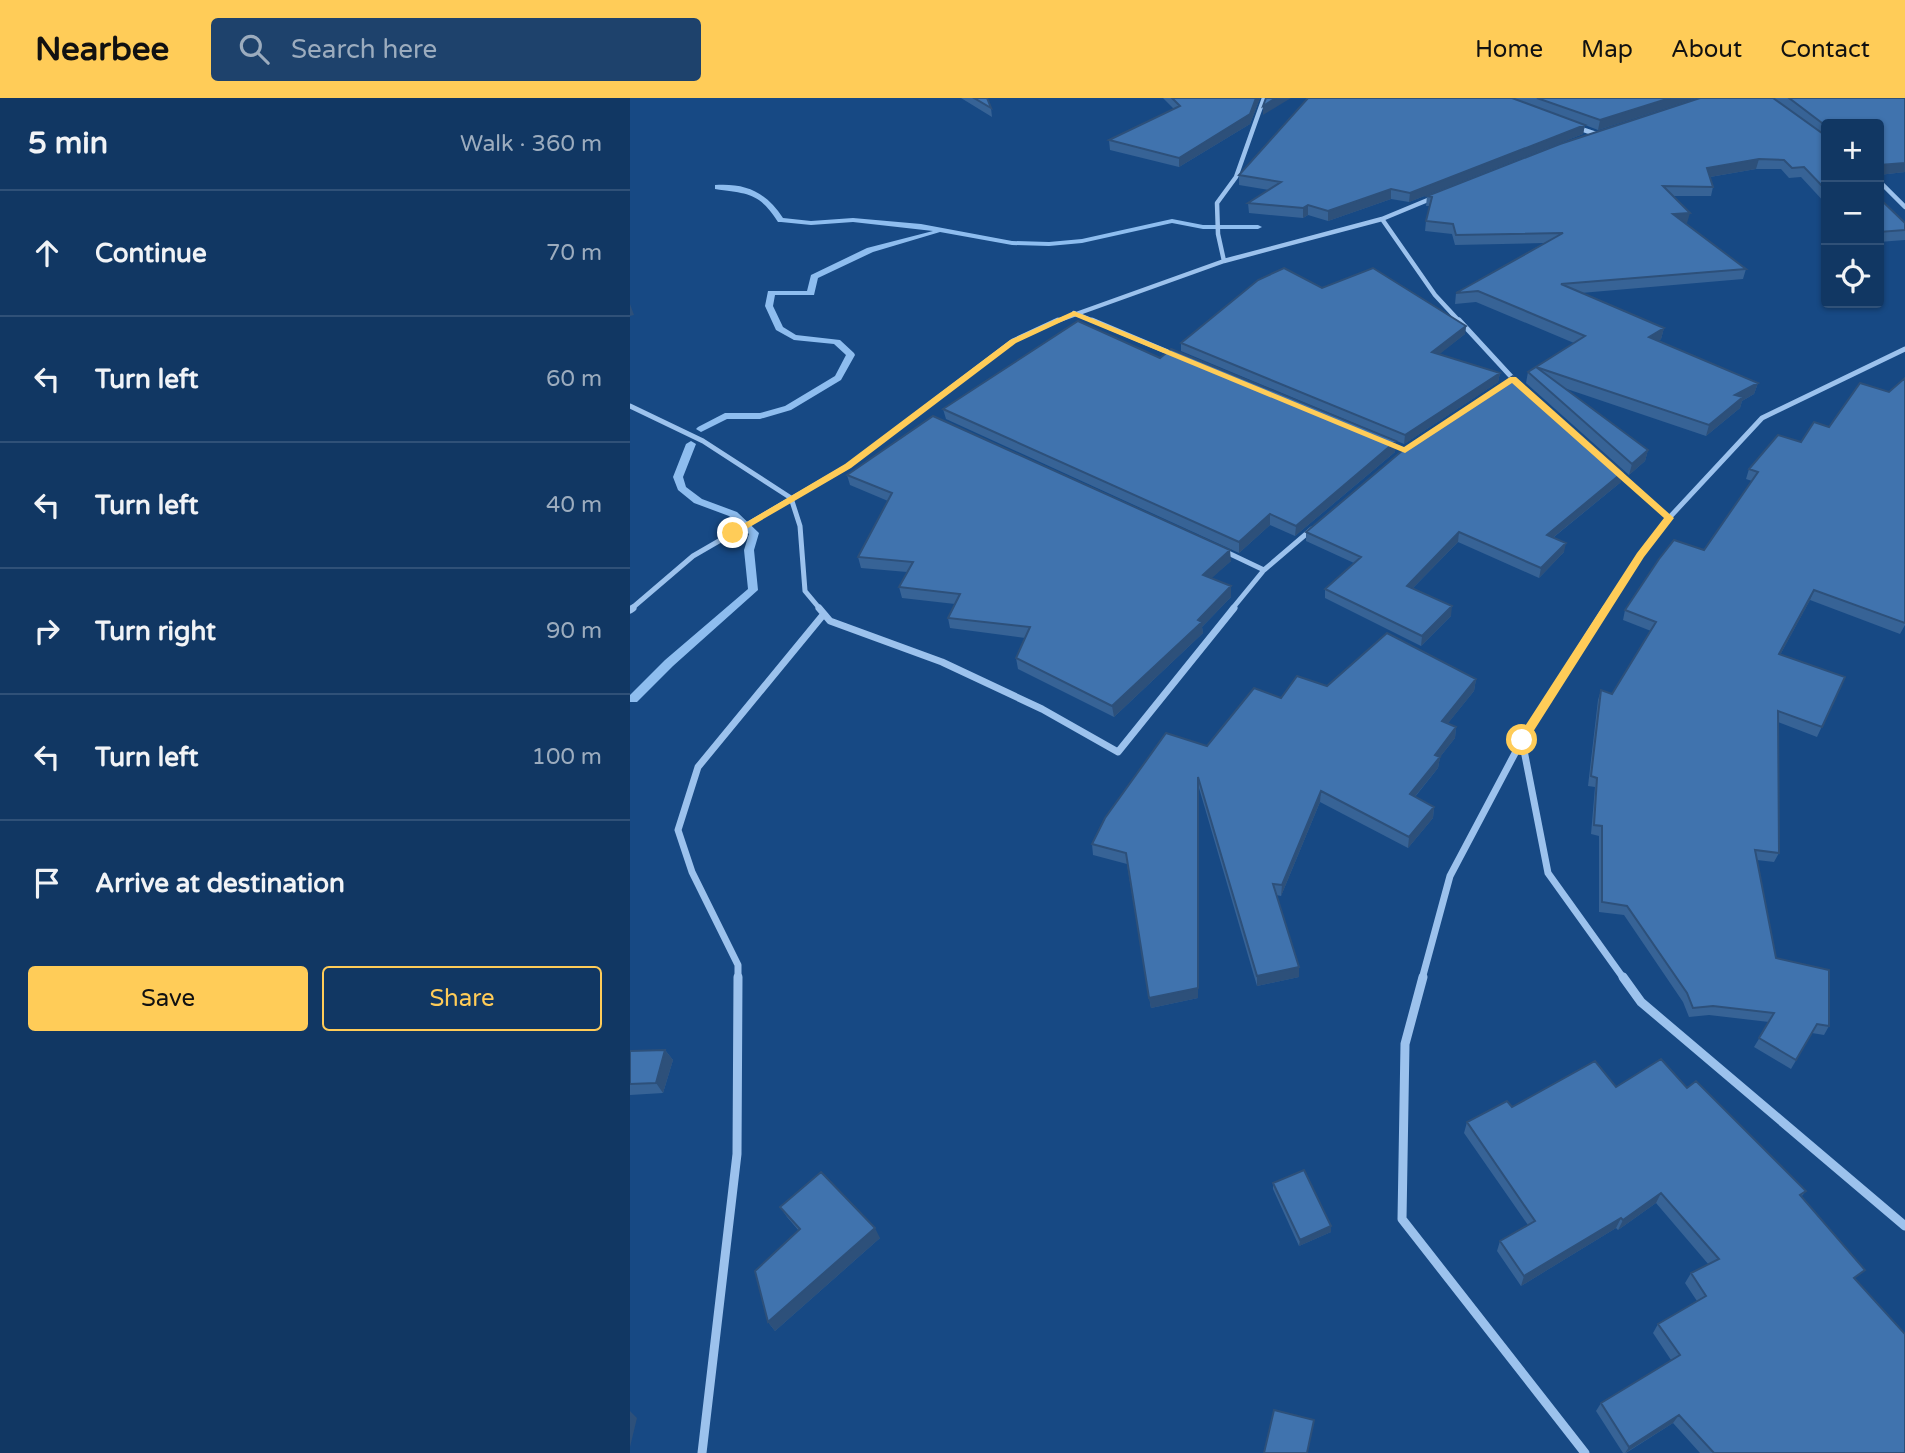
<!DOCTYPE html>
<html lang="en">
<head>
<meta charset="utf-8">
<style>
  :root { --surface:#113763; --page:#1e426c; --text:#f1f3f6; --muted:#9cacbe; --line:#305178; --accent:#ffcc58 }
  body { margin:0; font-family:"Varela Round",sans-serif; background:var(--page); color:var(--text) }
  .controls { position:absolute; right:21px; top:21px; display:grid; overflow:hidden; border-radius:7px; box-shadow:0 2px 5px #0004 }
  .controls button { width:63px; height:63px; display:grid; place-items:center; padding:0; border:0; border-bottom:2px solid var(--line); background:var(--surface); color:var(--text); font:35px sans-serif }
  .stop { position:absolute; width:21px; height:21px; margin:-16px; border:5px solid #ffcc58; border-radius:50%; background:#fff }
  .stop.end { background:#ffcc58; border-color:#fff; box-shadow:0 2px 7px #0008 }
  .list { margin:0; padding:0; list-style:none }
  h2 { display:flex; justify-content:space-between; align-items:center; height:91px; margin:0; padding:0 28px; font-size:30px }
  h2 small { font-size:23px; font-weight:400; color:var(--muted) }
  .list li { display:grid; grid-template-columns:46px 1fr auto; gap:21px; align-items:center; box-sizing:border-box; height:126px; padding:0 28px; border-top:2px solid var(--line) }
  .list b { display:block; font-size:26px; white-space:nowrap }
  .list em { font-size:23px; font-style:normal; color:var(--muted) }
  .actions { display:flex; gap:14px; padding:21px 28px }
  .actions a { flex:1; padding:16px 0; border:2px solid var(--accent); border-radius:7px; text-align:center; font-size:24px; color:var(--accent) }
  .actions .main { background:var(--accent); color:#111 }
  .icon { flex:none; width:38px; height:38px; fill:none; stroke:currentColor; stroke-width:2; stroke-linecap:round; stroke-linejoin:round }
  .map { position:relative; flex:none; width:1275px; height:1355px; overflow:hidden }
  header { display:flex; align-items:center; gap:42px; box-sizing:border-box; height:98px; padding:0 35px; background:var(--accent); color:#111 }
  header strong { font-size:33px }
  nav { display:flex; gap:38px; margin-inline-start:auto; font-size:24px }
  .search { width:490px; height:63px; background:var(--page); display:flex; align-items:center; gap:18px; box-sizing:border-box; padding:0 24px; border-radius:7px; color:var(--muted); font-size:26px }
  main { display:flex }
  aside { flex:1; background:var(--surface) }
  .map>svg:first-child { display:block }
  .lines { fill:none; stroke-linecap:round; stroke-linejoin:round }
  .stream { fill:#8ebdef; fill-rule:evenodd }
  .street-far3 { stroke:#9cc2ed; stroke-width:4.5 }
  .street-far2 { stroke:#9cc2ed; stroke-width:5 }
  .street-far1 { stroke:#9cc2ed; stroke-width:7 }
  .street { stroke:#9cc2ed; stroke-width:9 }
  .wall { fill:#376396 }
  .shaded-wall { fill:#2d507a }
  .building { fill:#4073ae; stroke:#2d507a; stroke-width:2 }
  .route { fill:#ffcc58 }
</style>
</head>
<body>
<header>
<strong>Nearbee</strong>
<div class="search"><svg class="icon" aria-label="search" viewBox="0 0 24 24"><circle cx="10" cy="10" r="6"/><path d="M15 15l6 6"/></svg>Search here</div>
<nav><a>Home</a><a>Map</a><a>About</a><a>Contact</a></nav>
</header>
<main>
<aside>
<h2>5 min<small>Walk · 360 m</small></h2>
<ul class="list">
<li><svg class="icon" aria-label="ahead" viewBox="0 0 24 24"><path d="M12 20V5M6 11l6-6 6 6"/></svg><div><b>Continue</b></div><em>70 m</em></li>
<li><svg class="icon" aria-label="left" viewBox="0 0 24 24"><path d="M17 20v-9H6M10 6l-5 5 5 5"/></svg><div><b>Turn left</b></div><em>60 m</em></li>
<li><svg class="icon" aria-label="left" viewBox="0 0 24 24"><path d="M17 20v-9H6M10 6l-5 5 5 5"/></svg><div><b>Turn left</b></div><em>40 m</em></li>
<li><svg class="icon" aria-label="right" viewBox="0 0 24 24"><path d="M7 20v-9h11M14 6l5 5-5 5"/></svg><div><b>Turn right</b></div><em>90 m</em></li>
<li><svg class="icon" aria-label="left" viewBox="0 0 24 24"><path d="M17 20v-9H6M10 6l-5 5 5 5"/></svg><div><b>Turn left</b></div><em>100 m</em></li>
<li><svg class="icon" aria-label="arrive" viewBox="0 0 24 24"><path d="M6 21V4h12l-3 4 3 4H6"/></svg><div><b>Arrive at destination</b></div></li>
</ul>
<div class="actions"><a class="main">Save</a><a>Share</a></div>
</aside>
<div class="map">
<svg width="1275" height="1355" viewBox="0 0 1275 1355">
  <rect width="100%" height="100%" fill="#174984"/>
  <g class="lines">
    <path class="stream" d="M85,87C116,85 136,94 153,120L181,123L223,120L291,126L382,143L419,144L452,141L542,121L573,127H628L632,129L628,131H573L542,125L452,145L419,148L382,147L310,134L243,154L188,180L184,197H145L143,208L153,229L166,237L210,242L224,255L225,257L211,282L161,312L130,321H97L71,334L66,331L68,329L95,315H130L155,308L205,278L216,257L204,246L164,242L146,232L135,208L138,193H177L181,177L237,150L303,133L223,124L181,127L151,124H148C129,94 118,96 85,91Z
      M61,343L66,346L53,379L56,389L72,401L107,414L129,435L124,452L128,492L43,568L7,604H0V597L35,562L118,491L114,452L119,436L99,418L64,405L48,392L43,379L56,346Z"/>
    <path class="street-far3" d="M945,29L969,37
      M1249,83L1275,109
      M752,121L805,197L830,224
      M594,163L588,136L587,105L606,79L634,0
      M444,215L466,224
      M424,224L594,163L752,121L805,99"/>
    <path class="street-far2" d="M462,222L545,257
      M829,222L887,285
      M0,308L73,343L161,400L170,428L175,493L190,511
      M985,372L1039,420
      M594,453L634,472
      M1,511L63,458L218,368L383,243L428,222
      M602,511L634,472L682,431
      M975,511L1010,457L1039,420L1132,320L1275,251"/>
    <path class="street-far1" d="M189,510L200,523L312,564L412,611L488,654L604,510
      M0,512L3,510
      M892,642L918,775L994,881
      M108,881V867L62,774L48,732L68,669L193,517
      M792,881L820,778L892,642L976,510"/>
    <path class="street" d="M793,879L775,946L772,1121L955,1355
      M993,879L1011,904L1275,1128
      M72,1355L107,1056L108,879"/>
  </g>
  <path class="wall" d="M331,0H357L361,10L362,19Z
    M533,0H630L620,26L549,69L480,52L479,42L544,11Z
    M678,0H1067L968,32L955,27L953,36L779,104L761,101L698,123L678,117L673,120L619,115L618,105L639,92L609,87V77Z
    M1144,0H1275V74L1249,77V26H1196V106L1171,79L1159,80L1151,71H1126L1080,79L1083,89L1081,98H1043L1057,125H1054L1116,171L1113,181L951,195L1034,230L1031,241L1028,243L1128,285L1124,296L1112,303L1110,310L1076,338L934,290L1018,352L1015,363L999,377L896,285L898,274L944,245L846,204L825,206L826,195L914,145L825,147L822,136L795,133L796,123L800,108H796L797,98Z
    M1249,100L1275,125V142L1249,144Z
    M692,190L836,228L835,236L809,256L870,275L868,284L774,346L551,253V245Z
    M530,260L766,343L765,354L665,438L640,427L609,455L316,321L313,311Z
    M1275,280V527L1270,536L1180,502L1150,557L1215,579L1187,639L1148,624L1149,755L1144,764L1127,762L1146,860L1199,928L1194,937L1182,935L1161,971L1124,949L1139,924L1079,917L1059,919L1053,904L994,817L969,814V738L961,736L965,689L958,688L968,602L971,592L982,596L1021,533L993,522L995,512L1074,452L1122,383L1116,381L1119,371L1199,329L1259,294Z
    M217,377L601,463L581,480L601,488V499L572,529L573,535L484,619L388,571L386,560L395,540L320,530L318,520L325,506L272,500L269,489L277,474L231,470L228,459L258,403L220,387Z
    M991,384L924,439L934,454L909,480L828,444L783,490L821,518L791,548L695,500V491L724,465L676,443V434Z
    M846,581L844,593L818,625L826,629L825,640L810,659L808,670L785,699L804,709L803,720L778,750L690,704L651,798L646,797L669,869V879L627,888L569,690L568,900L521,910L497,766L463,757L462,746L577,648L651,600L697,588Z
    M35,952L43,962L33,995L0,997V953Z
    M986,989L1057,990L1176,1093L1171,1099L1226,1182L1275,1355H1070L1043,1325L996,1355H993L966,1313L971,1305L1041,1262L1023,1235L1028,1226L1067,1203L1055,1185L1061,1175L1079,1167L1026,1105L988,1132L986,1130L891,1188L867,1153L870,1143L898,1127L834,1035L837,1024L882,1009Z
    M643,1085L701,1128V1134L669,1148L643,1091Z
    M150,1109L250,1140L145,1233L138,1224L169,1133L157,1119Z"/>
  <path class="shaded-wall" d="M626,0H630L620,26L549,69V60Z
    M646,0H661L633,17V8Z
    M1040,0H1067L968,32L970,22Z
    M955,27L953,36L779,104L780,95Z
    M1129,61L1126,71L1074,80L1077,70Z
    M1275,65V74L1249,77V67Z
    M761,91V101L698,123V113Z
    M678,107V117L673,120V110Z
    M1060,115L1057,125L1041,127L1043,116Z
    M0,206L4,217L0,218Z
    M836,228L835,236L801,263L802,254Z
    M1034,230L1031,241L1017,250L1019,239Z
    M870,275L868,284L774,346L775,337Z
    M1128,285L1124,296L1112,303L1110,310L1076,338L1079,327L1105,297Z
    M766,343L765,354L665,438L666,428Z
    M1018,352L1015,363L999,377L1002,366Z
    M993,374L991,384L915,446L917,437Z
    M640,416V427L609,455V444Z
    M829,434L828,444L776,497L777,488Z
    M936,445L934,454L909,480L911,470Z
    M600,452L601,463L573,488V477Z
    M601,488V499L572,529L573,535L484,619L482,608L568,522Z
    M1184,492L1180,502L1145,566L1149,556Z
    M822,508L821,518L791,548L792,538Z
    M846,581L844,593L811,634L812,623Z
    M826,629L825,640L810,659L808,670L778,707L780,696L805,657Z
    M568,679V900L521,910L519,900Z
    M691,693L690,704L651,798L652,787Z
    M804,709L803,720L778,750L779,739Z
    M669,869V879L627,888V878Z
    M35,952L43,962L33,995L26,985Z
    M1031,1095L1026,1105L988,1132L993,1122Z
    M991,1120L986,1130L891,1188L894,1178Z
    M701,1128V1134L669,1148L670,1142Z
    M245,1130L250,1140L145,1233L138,1224Z
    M0,1313L7,1320L0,1349Z
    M1049,1317L1043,1325L995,1355L999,1349Z"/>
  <path class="building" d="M344,0H357L361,10Z
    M542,0H626L620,16L549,60L479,42L550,8Z
    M636,0H646L633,8Z
    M678,0H882L955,27L780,95L761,91L698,113L678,107L673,110L618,105L651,84L609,77Z
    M907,0H1040L970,22Z
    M1070,0H1143L1196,38V92L1174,69L1162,70L1154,62L1129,61L1077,70L1083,89L1033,88L1060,115L1043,116L1116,171L931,186L1034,230L1019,239L1128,285L1105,297L1113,299L1079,327L906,269L1018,352L1002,366L898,274L955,238L848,193L826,195L933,135L826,137L823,126L796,123L802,99L797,98L930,46Z
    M1159,0H1275V65L1249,67V26H1196V28Z
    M1249,100L1275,125V132L1249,134Z
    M654,170L692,190L743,170L836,228L802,254L870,275L775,337L551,245L628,182Z
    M448,223L530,260L541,251L766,343L666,428L640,416L609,444L313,311Z
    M883,278L993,374L917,437L936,445L911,470L829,434L777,488L822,508L792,538L695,491L731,459L676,434L779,347Z
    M1275,280V525L1184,492L1149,556L1215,579L1192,629L1148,613L1149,755L1125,752L1146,860L1199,872V928L1187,926L1166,962L1129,940L1144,915L1083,908L1063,910L1057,895L997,808L972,804V728L964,727L967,680L961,678L971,592L982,596L1026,524L995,512L1029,461L1044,442L1074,452L1128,374L1119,371L1148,337L1171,344L1184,324L1199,329L1230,285L1259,294Z
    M303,318L600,452L573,477L601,488L568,522L572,524L482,608L386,560L400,529L318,520L330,496L269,489L283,464L228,459L262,395L217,377Z
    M757,535L846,581L812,623L826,629L805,657L810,659L780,696L804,709L779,739L691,693L652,787L643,786L669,869L627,878L568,679V890L519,900L496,755L462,746L475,720L536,635L577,648L624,590L651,600L667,578L697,588Z
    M35,952L26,985L0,986V953Z
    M1031,961L1057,990L1066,983L1176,1093L1170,1097L1235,1172L1224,1180L1275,1236V1355H1084L1049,1317L999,1349L971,1305L1050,1257L1028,1226L1076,1198L1061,1175L1089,1161L1031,1095L993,1122L991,1120L894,1178L870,1143L905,1123L837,1024L877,1003L882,1009L965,963L986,989Z
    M674,1072L701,1128L670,1142L643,1085Z
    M191,1074L245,1130L138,1224L125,1173L170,1131L150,1109Z
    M644,1312L684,1322L677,1355H634Z"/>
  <path class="route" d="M444,213L774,349L880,279H886L1044,420L1014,459L896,645L892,646L886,642L888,639L1007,455L1034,420L882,285L775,355L444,218L386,245L221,370L106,437L98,435L215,366L380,242Z"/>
</svg>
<div class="controls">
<button>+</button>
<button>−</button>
<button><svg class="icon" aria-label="locate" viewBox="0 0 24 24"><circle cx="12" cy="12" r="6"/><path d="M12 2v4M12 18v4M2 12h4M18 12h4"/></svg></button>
</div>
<div class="stop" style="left:892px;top:642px"></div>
<div class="stop end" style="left:103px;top:435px"></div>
</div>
</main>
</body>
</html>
